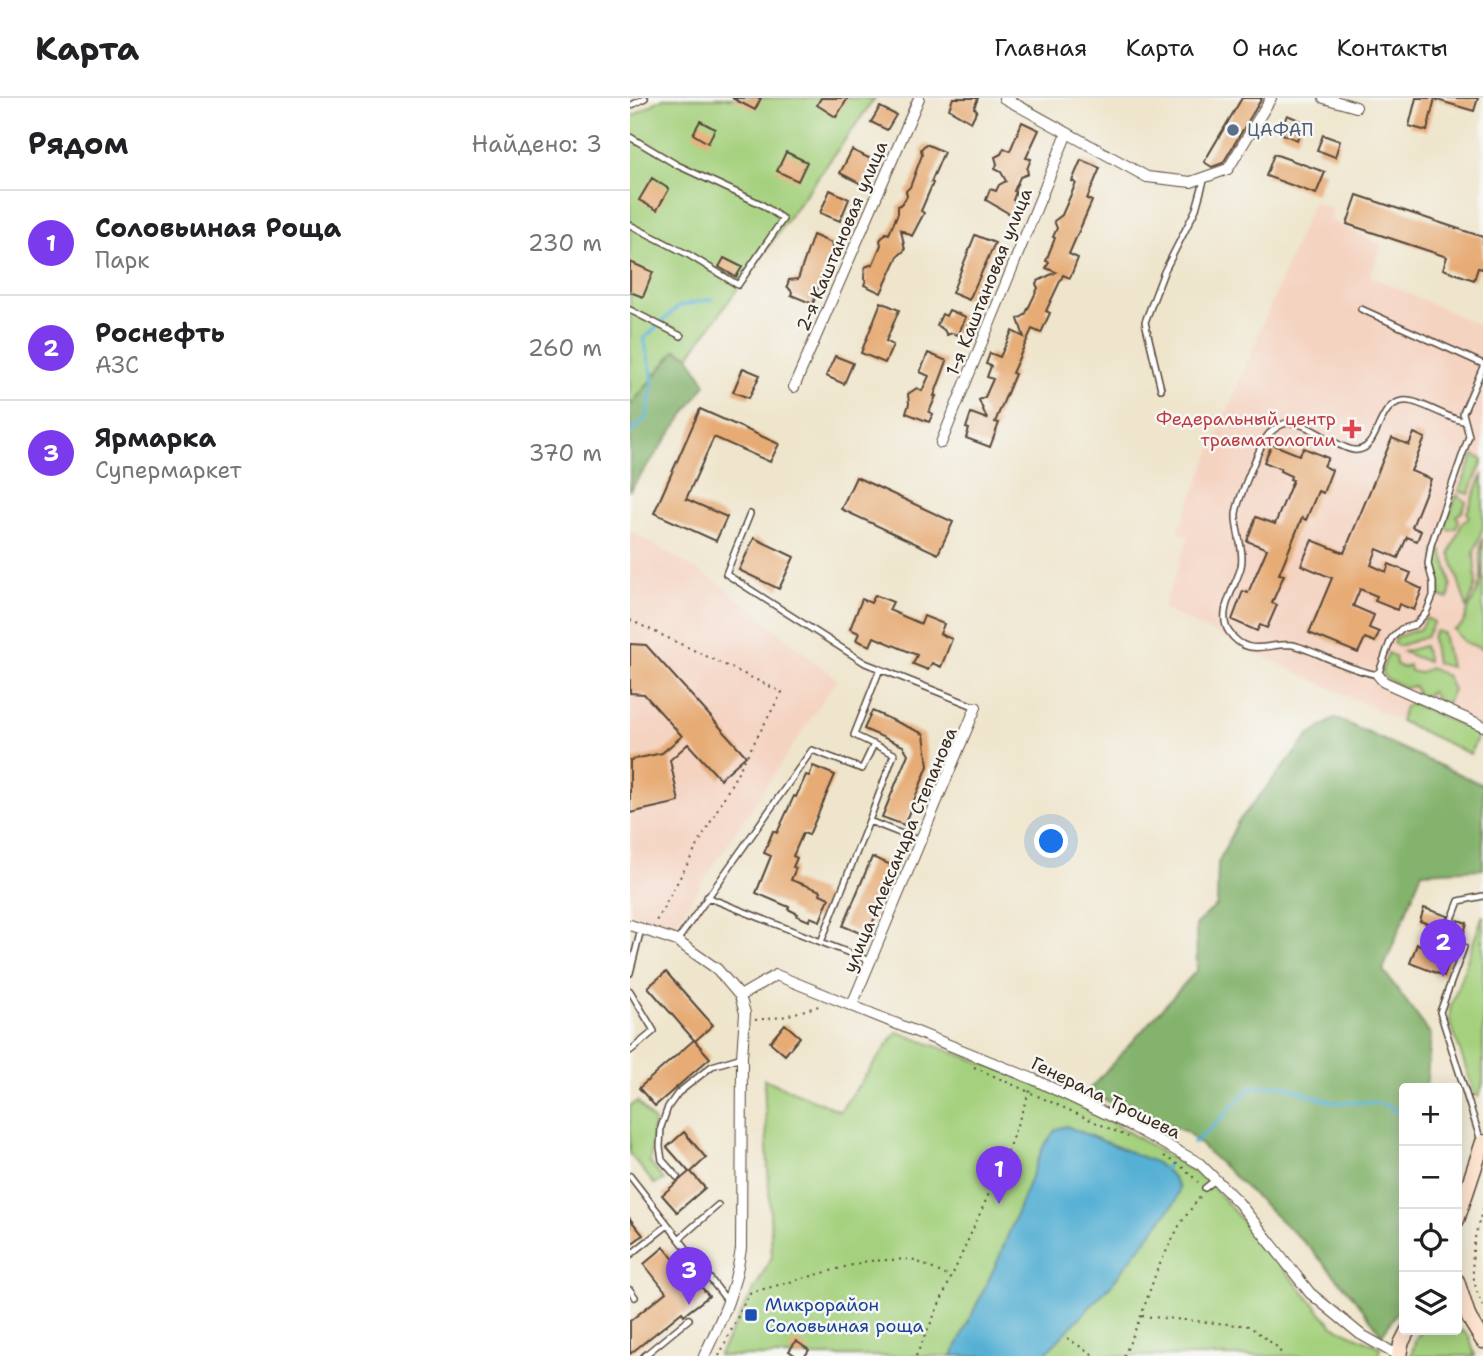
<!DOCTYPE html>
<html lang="ru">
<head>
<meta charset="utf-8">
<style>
  :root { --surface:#fff; --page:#f2f2f2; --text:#202124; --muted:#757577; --line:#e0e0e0; --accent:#7c3aed }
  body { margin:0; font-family:"Shantell Sans",sans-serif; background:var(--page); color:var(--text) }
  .controls { position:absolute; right:21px; bottom:21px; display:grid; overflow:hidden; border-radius:7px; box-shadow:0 4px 18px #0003 }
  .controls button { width:63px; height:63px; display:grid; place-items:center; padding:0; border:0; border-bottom:2px solid var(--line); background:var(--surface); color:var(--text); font:35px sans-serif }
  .you { position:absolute; left:422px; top:744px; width:24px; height:24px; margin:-18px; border:5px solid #fff; border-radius:50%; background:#1a73e8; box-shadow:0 0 0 10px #1a73e833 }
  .badge { display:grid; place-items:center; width:46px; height:46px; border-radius:50%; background:var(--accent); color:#fff; font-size:23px; font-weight:700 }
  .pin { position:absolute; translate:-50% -58px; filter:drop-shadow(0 2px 4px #0008) }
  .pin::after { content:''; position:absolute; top:37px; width:24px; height:21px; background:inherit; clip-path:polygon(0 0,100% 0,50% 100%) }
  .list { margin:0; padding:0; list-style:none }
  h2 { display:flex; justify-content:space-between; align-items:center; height:91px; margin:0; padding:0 28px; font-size:30px }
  h2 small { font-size:23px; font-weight:400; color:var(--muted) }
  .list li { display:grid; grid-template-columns:46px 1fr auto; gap:21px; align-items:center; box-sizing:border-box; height:105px; padding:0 28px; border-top:2px solid var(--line) }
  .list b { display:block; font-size:26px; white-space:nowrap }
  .list p { margin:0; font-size:23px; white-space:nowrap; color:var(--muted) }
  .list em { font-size:23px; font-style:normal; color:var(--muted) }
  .icon { flex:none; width:38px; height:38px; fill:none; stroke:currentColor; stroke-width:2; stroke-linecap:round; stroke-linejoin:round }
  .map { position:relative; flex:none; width:853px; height:1258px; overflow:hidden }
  header { display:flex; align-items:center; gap:42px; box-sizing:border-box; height:98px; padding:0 35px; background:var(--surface); border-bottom:2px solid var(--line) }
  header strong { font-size:33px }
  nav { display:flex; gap:38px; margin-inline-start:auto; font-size:24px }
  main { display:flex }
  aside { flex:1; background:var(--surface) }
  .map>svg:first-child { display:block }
  .built { fill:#f5d3c1 }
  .green { fill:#a5d17e; stroke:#707e4e; stroke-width:2 }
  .forest { fill:#84b36d; stroke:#606e46; stroke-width:2 }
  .water { fill:#57b0d4; stroke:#496d79; stroke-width:2 }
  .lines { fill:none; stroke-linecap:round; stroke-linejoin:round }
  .stream { stroke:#57b0d4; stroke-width:3.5 }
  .building { fill:#e7ac76 }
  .service-casing { stroke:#564638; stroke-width:8 }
  .minor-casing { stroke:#564638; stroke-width:12 }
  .secondary-casing { stroke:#564638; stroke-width:17 }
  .path { stroke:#564638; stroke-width:2; stroke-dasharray:2 5; stroke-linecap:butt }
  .service { stroke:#fff; stroke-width:5 }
  .minor { stroke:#fff; stroke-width:10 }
  .secondary { stroke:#fde4d0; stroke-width:14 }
  .service-dot { fill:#5c6f8a; stroke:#f6f6f2; stroke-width:2.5 }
  .health-dot { fill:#e0444e; stroke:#f6f6f2; stroke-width:2.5 }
  .transit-dot { fill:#1a4fb4; stroke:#f6f6f2; stroke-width:2.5 }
  .labels { text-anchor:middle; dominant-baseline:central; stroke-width:5; stroke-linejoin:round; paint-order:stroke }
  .service-label { font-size:18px; fill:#4e5e75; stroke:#f6f6f2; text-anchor:start }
  .street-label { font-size:18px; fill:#3b2a1e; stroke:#f6f6f2 }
  .health-label { font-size:18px; fill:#be3a42; stroke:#f6f6f2; text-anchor:end }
  .transit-label { font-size:18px; fill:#164399; stroke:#f6f6f2; text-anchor:start }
</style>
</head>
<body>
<header>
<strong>Карта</strong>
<nav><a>Главная</a><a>Карта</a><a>О нас</a><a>Контакты</a></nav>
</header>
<main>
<aside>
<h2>Рядом<small>Найдено: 3</small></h2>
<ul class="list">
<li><span class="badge">1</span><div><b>Соловьиная Роща</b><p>Парк</p></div><em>230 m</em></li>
<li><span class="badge">2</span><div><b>Роснефть</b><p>АЗС</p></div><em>260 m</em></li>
<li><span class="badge">3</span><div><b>Ярмарка</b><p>Супермаркет</p></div><em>370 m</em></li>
</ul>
</aside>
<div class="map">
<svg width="853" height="1258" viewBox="0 0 853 1258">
  <rect width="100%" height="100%" fill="#f6f6f2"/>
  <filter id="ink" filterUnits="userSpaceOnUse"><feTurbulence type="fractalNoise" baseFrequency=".0143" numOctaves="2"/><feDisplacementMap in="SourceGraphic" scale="14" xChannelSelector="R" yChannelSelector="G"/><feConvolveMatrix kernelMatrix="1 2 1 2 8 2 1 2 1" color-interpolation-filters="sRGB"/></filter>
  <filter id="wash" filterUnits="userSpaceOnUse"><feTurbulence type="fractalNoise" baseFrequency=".00686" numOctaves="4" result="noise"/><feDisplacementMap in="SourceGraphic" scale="28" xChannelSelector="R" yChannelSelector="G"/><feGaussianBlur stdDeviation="1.57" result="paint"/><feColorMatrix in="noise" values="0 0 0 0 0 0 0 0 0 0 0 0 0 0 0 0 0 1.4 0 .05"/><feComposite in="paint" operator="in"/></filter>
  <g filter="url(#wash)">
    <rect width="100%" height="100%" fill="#efe5cc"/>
    <path class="built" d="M683,103L702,111L699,121L752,147L740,178L853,229V626L840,656L533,511L559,438L548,434Z
      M0,432L88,485L207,581L43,829L0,814Z"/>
    <path class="green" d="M33,0H245L59,258L46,252L0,308V20Z
      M844,357L853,362L839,396L829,393Z
      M853,376V429L844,455L846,486L837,510L820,455L833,423L837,422L839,418L837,415Z
      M827,397L836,404L832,414L826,418L829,422L826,430L820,432L814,429Z
      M853,440V551L834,544L824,532C834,528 834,523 837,515C841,503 851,492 851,478C852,462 847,458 853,440Z
      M805,451L812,453C816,468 825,486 818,501L810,498C812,481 804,468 805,451Z
      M796,520L804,524L796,539L769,548L763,545L766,539L790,531Z
      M806,533L813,535L820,569L806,565L802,539Z
      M794,548L798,564L773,554Z
      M758,555L765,559L766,566L773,570L779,567L780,573L789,575L800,570L817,578L823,592L816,607L807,602L801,594L795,598L788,597L784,588L775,590L755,580L752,572Z
      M781,605L849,635L840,656L770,623L775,609Z
      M853,817V986L848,999L845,997L820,923V911Z
      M267,934L432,994L576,1081L703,1228L750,1249L749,1258H88L142,1159L134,981L210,1013Z
      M7,1003L24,1024L20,1065L34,1082L24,1086L0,1056V1008Z
      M827,1229L839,1238L845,1258H781L786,1240L793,1232H827Z"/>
    <path class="forest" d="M46,252L59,258L76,286L0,392V308Z
      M705,620L853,687V771L792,774L753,872L801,937L796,990H774V1204L752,1237L722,1197L679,1149L557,1034L456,995L567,872L566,826L587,807L588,765L607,725L679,638Z"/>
    <path class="water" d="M436,1028L525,1064L541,1077L549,1090L546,1103L480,1188L413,1258H322L368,1162L413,1049L426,1031Z"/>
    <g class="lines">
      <path class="stream" d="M0,335L17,319L23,280L14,241L49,208L82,201
        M563,1045L586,1026L621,989C633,988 646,986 658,989C672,993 685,1000 699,1003C724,1009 755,994 774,1022
        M530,1074L538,1067"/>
    </g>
    <g id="blocks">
      <path class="building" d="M102,0H131L125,12Z
        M191,0H218L206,19L187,7Z
        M323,0H348L344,10L347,12L341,24L319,11Z
        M612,0H632L593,65L582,69L574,64Z
        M786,0H805L797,33L779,28Z
        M807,0H848L844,13L807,2Z
        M250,9L266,17L257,32L241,24Z
        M657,17L674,24L667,42L650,35Z
        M70,23L85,31L78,45L63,36Z
        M392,24L409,32L396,60L401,61L397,71L398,76L390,79L384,93L386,94L383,102L390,105V108L385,119L356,102L360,91L366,93L369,87L376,83L371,74L365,71L367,66L365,59L371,56L374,50L380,53Z
        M693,37L710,43L705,59L687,52Z
        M296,46L314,54L301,84L303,85L291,113L294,115L282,138L271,132L275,152L268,158L251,195L234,187L236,182L234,181L235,169L243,166L251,147L250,142L256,135L259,136L268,115V108L272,106L277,98L276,93L280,89L292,57L291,51Z
        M222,52L245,63L233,87L210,75Z
        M156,54L177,64L168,83L147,73Z
        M644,56L695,74L686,96L636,78Z
        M451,62L470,70L457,101L462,103L439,156L448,160L440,180L433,177L416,213L420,215L411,235L402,231L382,275L385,276L365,324L369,325L360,349L336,340L339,331L336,330L341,315L357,321L349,302L355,299L363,281L357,279L361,268L356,266L360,255L370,259L382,233L394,239L388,221L395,217L408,190L406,186L408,183L426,174L416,170L419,164L416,163L425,140L423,139L427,130L424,123L432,117L446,85L442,83Z
        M22,80L39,91L27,112L9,102Z
        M200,92L219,101L210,123L190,115Z
        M727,97L853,139V171L848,170L844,182L821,174L813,171L817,159L717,126Z
        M183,137L204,146L200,157L205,159L199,173L194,171L183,206L161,197L162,194L157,188L159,182L168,181Z
        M345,137L365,145L339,202L322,195Z
        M94,160L112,169L106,179L89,169Z
        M0,164L23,174L13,199L0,194Z
        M251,204L269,212L256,243L263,247L255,265L231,255Z
        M319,212L336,219L328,237L322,235L317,237L314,232L307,227L312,216L316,218Z
        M298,255L317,263L304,298H306L299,314L303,316L299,324L276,315L279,306L278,296L287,290L292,293L299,278L290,274Z
        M205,258L223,265L214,286L196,278Z
        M113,270L130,277L119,300L103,294Z
        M70,311L149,346L140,364L84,339L56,401L97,419L86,443L24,415Z
        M784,335L795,340L781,373L801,381L782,429L791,433L787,443L777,439L768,460L747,451L741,467L756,474L759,466L781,475L777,484L792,491L784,512L769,506L767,512L745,503L747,498L730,491L723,508L744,517L739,530L749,534L745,544L735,540L728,555L679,535L702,480L671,467L682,442L714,455L762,340L779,347Z
        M642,346L669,357L674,350L698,360L694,368L702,372L693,395L688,393L676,422L672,420L649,476L654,477L642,505L647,507L637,530L630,527L627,533L602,522L613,493L618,495L637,451L617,443L626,419L645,426L663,382L660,381L661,378L650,373L651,371L634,364Z
        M226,379L323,424L308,456L211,411Z
        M124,440L164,459L149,491L109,472Z
        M245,497L263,504L259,512L291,526L294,518L314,526L310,536L322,541L311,569L302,565L298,572L283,566L287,557L244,539L240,548L226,542L229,535L220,531L232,501L241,505Z
        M0,546L16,547L116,658L90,681L58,646L40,662L49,704L0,715V662L32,655L52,638L14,596L0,595Z
        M242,613L294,636L298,668L274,727L252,719L278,656L273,648L234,631Z
        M183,668L205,677L179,737L173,735L163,758L167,760L163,769L166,770L161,782L191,793L190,796L199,800L190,823L180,819L179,823L167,818L168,816L158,811L159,809L126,795L141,758L134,755L143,733L147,735L164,698L166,699L176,677L179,678Z
        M242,759L266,769L237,838L213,828Z
        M794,810L818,818L813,831L790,823Z
        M828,822L837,825L833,838L823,835Z
        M787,846L821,858L814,878L780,865Z
        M36,874L83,927L65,943L80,960L25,1008L9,990L64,942L18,889Z
        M155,926L170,939L155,957L140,944Z
        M54,1034L76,1060L61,1074L75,1090L47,1114L32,1097L59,1074L37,1049Z
        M0,1121L13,1137L0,1147Z
        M34,1149L57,1178L60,1175L79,1198L54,1217L52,1214L0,1256V1223L36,1194L14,1166Z
        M166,1243L179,1252L175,1258H166L159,1253Z"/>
    </g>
  </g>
  <g filter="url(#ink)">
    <use href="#blocks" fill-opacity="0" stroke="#564638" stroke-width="2"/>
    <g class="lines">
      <g class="service-casing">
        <path id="service" d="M0,8L15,0
          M0,39L47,67L131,106L153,121L108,187L59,157L0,127
          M731,211L853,266
          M0,212L51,238
          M531,291L515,224L534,174L566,111L575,79
          M833,323C815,320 789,301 773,303C745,306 750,355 724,352C704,350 671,316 651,327C647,329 640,334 638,337C630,347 607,404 606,416C605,433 615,452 611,469C606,488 586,515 599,534C618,561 639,544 663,547C671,549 680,553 688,556C708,565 727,573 748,577L761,541L771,531L785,527L796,515L803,498V484L798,466L801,447L839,338L833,315L853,269
          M120,416L96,476L235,565L346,609
          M250,571L224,637L264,656L239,723L290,743
          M77,799L191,844L239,723
          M47,843L182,652L232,671L244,646
          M191,844L240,863
          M0,875L11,831
          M0,893L24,933L0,953
          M851,1043L810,914L834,849L816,837L829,803L853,798
          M0,1078L99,1205
          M47,1079L32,1062L30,1049L31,1029L38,1009L48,995L82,968L112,959
          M575,1090L585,1082
          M49,1141L88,1107
          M0,1157L38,1127
          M0,1192L5,1199
          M14,1258L59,1221"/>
      </g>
      <g class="minor-casing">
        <path id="minor" d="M374,0L517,79L561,84L598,71L641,0
          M694,0L726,9
          M164,289L289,0
          M311,345L437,35
          M748,577L754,584L853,628
          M0,827L47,843L87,871L110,898L115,915L112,959L111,1151C105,1194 92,1220 74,1258
          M110,898L146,877L403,981L500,1027L569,1065L609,1105L680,1195L730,1236L769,1258
          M222,907L346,609"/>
      </g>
      <g class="secondary-casing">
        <path id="secondary" d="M827,1122L853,1044
          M827,1183L839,1220L853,1243
          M769,1258L771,1246L778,1232"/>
      </g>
      <path class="path" d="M0,522L152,594L25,825
        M125,922L152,919L192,907
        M344,969L498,1039
        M534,1058L555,1071L568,1084
        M853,1111C841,1147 837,1174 853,1209
        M512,1218L619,1228L647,1249L653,1258
        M437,1240L465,1258
        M89,1258L119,1195L237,1163L282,1161L320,1179
        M286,1258L374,1062L400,992
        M494,1258L511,1218L527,1172L550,1126L572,1096"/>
      <use href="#service" class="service"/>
      <use href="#minor" class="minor"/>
      <use href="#secondary" class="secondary"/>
    </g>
  </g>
  <circle class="service-dot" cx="603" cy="32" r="7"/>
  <path class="health-dot" d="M718.5 320.5h7v7h7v7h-7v7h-7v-7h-7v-7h7z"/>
  <rect class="transit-dot" x="114" y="1210" width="14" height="14" rx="3.5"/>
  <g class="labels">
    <g class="service-label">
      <text x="617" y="32">ЦАФАП</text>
    </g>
    <g class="street-label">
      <text transform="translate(212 138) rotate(-67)">2-я Каштановая улица</text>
      <text transform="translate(359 184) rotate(-68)">1-я Каштановая улица</text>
      <text transform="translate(270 752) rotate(-67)">улица Александра Степанова</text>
      <text transform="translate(476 1000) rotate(26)">Генерала Трошева</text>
    </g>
    <g class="health-label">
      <text x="706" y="321">Федеральный центр<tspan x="706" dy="21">травматологии</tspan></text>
    </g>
    <g class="transit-label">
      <text x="135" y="1207">Микрорайон<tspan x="135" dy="21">Соловьиная роща</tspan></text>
    </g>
  </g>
</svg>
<div class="controls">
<button>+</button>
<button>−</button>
<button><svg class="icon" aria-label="locate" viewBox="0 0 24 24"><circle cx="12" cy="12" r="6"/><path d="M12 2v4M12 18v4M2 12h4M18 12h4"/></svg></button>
<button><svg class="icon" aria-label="layers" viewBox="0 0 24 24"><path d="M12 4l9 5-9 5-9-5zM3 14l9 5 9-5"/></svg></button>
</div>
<div class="you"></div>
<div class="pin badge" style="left:369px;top:1106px">1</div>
<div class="pin badge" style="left:813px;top:879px">2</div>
<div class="pin badge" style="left:59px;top:1207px">3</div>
</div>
</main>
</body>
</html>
